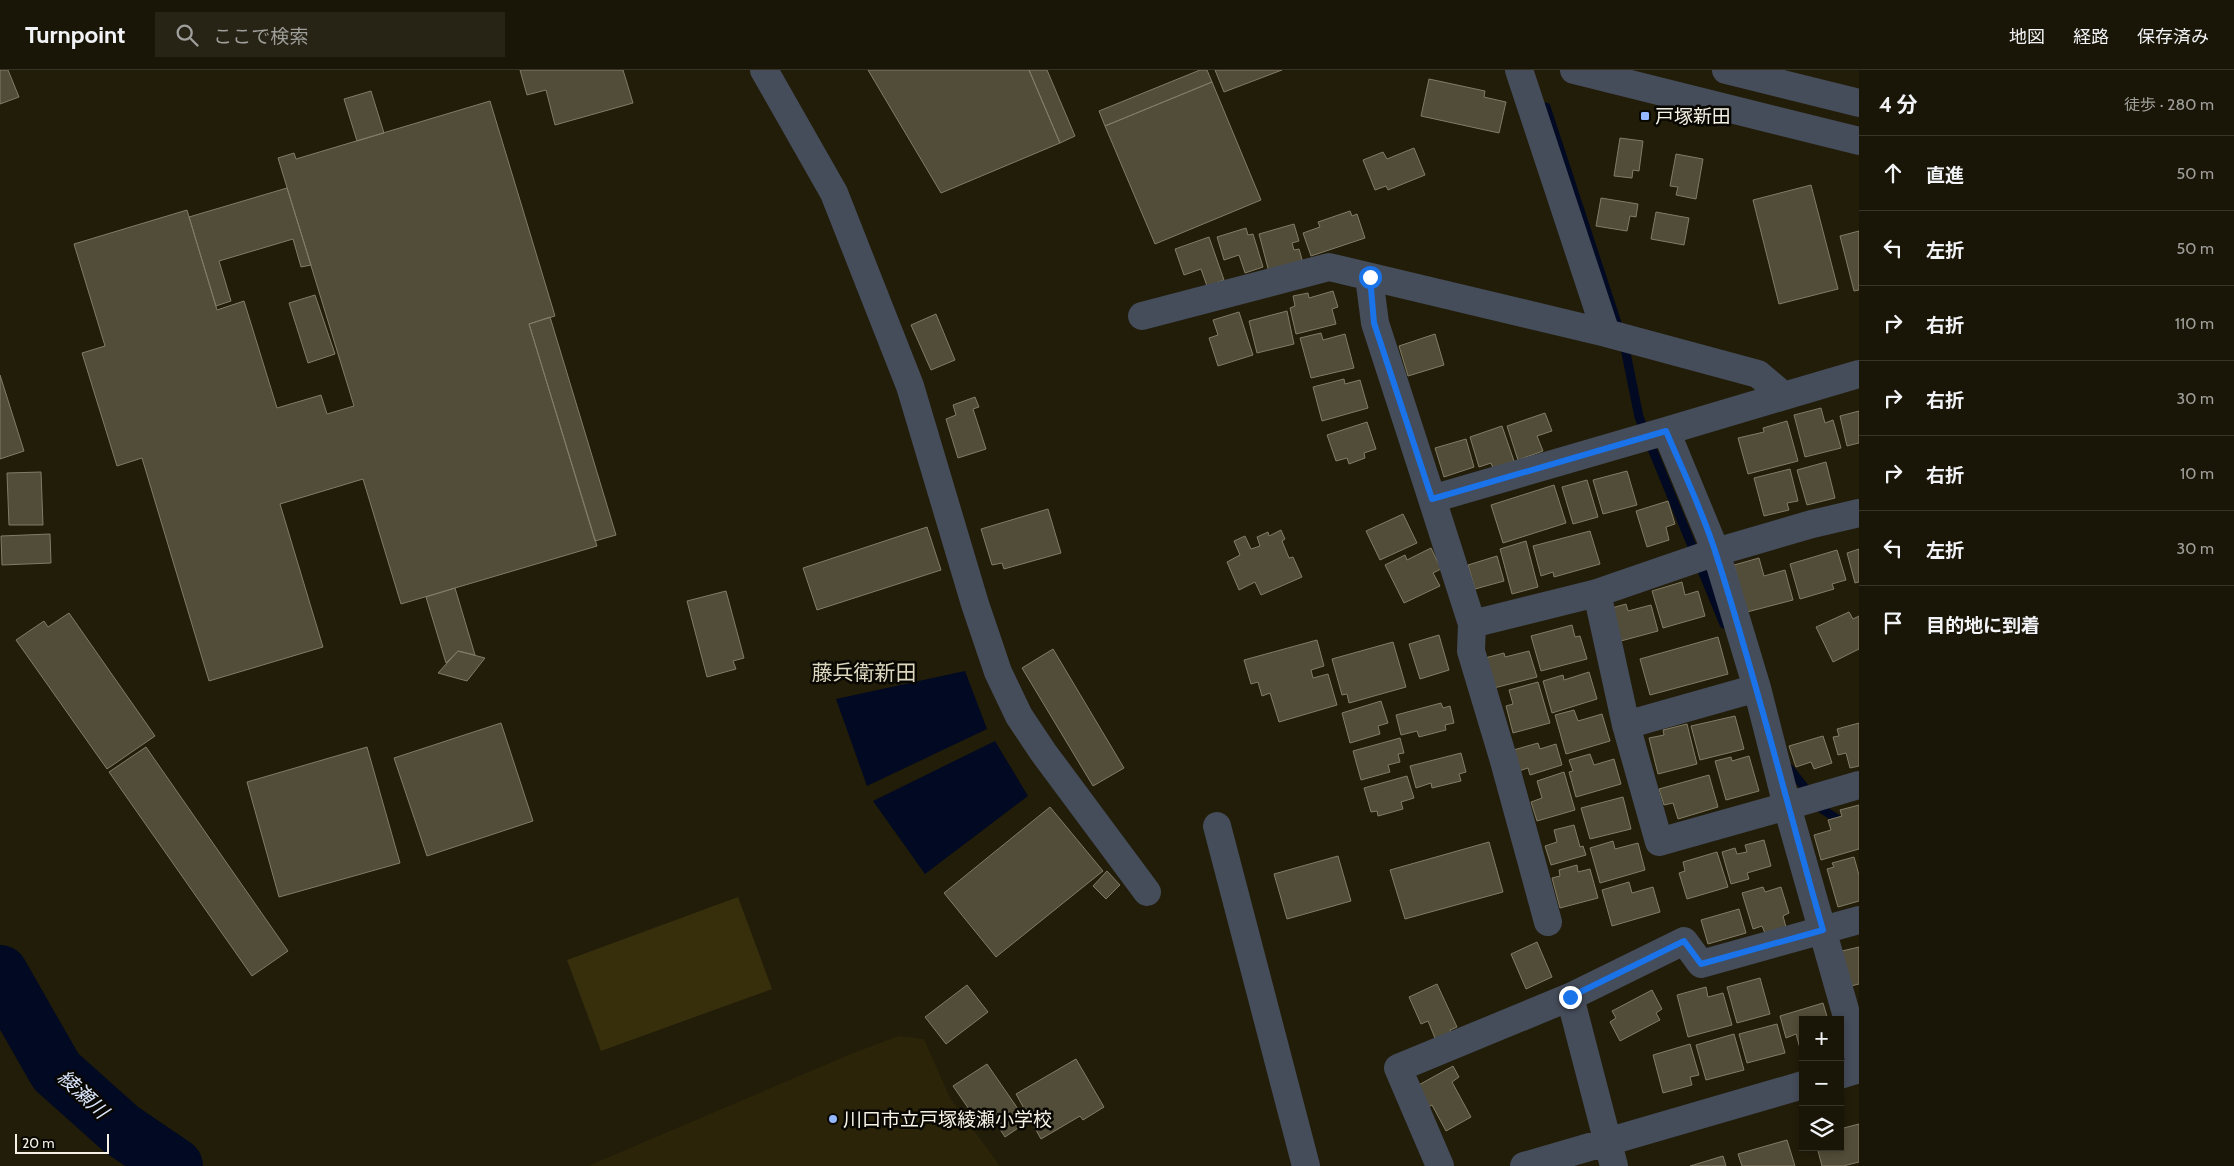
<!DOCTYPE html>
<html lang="ja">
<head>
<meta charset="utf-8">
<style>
  :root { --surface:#1a1607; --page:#272315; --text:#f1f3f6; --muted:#9f9f9b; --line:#383528 }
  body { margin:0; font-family:Cabin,"Noto Sans JP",sans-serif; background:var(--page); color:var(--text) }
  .controls { position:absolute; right:15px; bottom:15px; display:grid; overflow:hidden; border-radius:0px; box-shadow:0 2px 8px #0003 }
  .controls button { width:45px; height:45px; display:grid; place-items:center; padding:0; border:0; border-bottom:1px solid var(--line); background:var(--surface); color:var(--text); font:25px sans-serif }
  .scale { position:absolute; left:15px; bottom:12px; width:94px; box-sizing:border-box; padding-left:5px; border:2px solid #f5f1e5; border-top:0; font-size:14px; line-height:18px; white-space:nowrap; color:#f5f1e5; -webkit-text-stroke:4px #090702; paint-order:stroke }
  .stop { position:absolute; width:15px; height:15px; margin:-11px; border:4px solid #1a73e8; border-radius:50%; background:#fff }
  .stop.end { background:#1a73e8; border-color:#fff; box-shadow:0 1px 5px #0008 }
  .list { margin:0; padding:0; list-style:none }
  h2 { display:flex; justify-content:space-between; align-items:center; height:65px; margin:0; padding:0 20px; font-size:21px }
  h2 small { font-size:16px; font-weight:400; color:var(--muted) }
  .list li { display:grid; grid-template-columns:32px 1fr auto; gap:15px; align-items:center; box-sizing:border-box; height:75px; padding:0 20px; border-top:1px solid var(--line) }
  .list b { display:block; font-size:19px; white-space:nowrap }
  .list em { font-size:16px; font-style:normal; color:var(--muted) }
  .icon { flex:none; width:28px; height:28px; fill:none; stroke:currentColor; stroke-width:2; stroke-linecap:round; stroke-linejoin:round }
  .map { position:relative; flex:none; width:1859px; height:1096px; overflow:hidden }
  header { display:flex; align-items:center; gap:30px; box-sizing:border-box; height:70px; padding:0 25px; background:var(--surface); border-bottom:1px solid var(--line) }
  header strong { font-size:24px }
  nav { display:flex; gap:28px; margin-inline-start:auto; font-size:18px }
  .search { width:350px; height:45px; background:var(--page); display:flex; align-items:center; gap:12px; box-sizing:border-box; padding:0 18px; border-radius:0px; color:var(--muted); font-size:19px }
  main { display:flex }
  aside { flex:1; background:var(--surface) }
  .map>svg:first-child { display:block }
  .built { fill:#2b2409 }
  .green { fill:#372e0c }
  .water { fill:#020922 }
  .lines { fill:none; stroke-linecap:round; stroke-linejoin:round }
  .stream { stroke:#020922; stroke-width:9 }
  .river { stroke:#020922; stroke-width:56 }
  .building { fill:#524d38; stroke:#827c66 }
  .minor { stroke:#454c5a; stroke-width:28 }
  .route { stroke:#1a73e8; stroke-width:6 }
  .poi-dot { fill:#94b7fd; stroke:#090702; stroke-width:2 }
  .labels { text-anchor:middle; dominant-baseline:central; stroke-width:5; stroke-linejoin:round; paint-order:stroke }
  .poi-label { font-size:19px; fill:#f5f1e5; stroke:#090702; text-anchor:start }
  .water-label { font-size:20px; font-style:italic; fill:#d9e5fc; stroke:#090702 }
  .quarter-label { font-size:21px; fill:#dcd6be; stroke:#090702 }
</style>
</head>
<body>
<header>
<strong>Turnpoint</strong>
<div class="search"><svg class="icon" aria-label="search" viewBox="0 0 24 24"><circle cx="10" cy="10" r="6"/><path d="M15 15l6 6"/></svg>ここで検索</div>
<nav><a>地図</a><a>経路</a><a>保存済み</a></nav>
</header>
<main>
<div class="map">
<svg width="1859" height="1096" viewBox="0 0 1859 1096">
  <rect width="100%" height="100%" fill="#221d09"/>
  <path class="built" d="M899,966L924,969L950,1028L1000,1096H588L853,983Z"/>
  <path class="green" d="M738,827L772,919L601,981L567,890Z"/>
  <path class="water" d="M965,601L987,659L867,716L836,629Z
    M995,671L1028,726L925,804L873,731Z"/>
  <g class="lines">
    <path class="stream" d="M1546,37L1617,253
      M1624,273L1639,347L1724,554
      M1789,698L1822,739L1859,763"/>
    <path class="river" d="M0,903L56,1001L122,1060L175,1096"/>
  </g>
  <path class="building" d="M0,0H8L19,27L0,34Z
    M520,0H623L633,33L555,55L546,20L527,25Z
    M868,0H1029L1060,73L941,123Z
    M1029,0H1047L1075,66L1060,73Z
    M1200,0H1207L1212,12L1105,56L1099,41Z
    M1215,0H1282L1224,22Z
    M1429,9L1485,21L1484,27L1506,32L1499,63L1421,46Z
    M1212,12L1261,130L1155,174L1105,56Z
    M371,21L384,63L357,71L344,29Z
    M490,31L555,246L529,254L597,476L401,534L363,409L280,434L323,577L209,611L142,388L117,396L82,283L105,276L74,174L187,140L217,240L244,231L277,338L321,325L327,344L354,336L278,88L294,83L296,89Z
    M1620,68L1643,71L1639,101L1633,100L1632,108L1614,106Z
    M1414,78L1425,105L1388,120L1386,116L1375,120L1363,90L1383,82L1387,89Z
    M1676,84L1703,89L1696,129L1676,125L1678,117L1670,116Z
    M1811,115L1838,219L1779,234L1753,130Z
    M287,118L311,195L301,197L293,169L219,191L231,231L216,236L189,147Z
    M1601,128L1638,134L1636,147L1630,146L1627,161L1596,156Z
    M1350,141L1352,146L1357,144L1365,168L1311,186L1303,163L1320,157L1318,152Z
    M1656,142L1689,148L1684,175L1651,169Z
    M1294,154L1299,171L1292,173L1294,180L1299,179L1303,193L1269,202L1259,164Z
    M1246,158L1248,165L1253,164L1263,197L1245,203L1239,185L1224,190L1217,167Z
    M1859,161V220L1854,221L1840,166Z
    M1209,167L1224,210L1207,216L1201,199L1184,205L1175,179Z
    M1333,221L1338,237L1332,239L1336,254L1296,264L1290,238L1295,236L1293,226L1308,223L1309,228Z
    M315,225L335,284L308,293L289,233Z
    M1287,241L1294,274L1257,283L1249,251Z
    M1239,242L1253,285L1218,296L1209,268L1218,265L1213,250Z
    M936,244L955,290L931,300L911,255Z
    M550,247L616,465L595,471L529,254Z
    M1321,263L1323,270L1345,264L1354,298L1311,308L1300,268Z
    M1435,264L1444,295L1408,306L1399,276Z
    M0,305L24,381L0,389Z
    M1344,309L1345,314L1360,310L1368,338L1322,351L1313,317Z
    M975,327L979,337L973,339L986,379L958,388L946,349L956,345L953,335Z
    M1821,338L1825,353L1833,350L1841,378L1805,387L1794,345Z
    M1859,341V373L1847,376L1840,346Z
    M1545,343L1552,361L1537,366L1543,381L1518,390L1507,356Z
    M1787,351L1798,391L1748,404L1738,368L1764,362L1763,358Z
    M1367,352L1376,379L1364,383L1365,388L1349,394L1347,388L1336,391L1327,365Z
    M1502,356L1514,391L1493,398L1491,393L1479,397L1470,367Z
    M1466,369L1474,397L1444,407L1435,378Z
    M1826,392L1835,428L1807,435L1797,400Z
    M1790,399L1798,431L1787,433L1789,440L1764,446L1754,408Z
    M1627,401L1637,435L1603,444L1593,410Z
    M41,402L43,455H9L7,403Z
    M1587,410L1598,447L1573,454L1562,417Z
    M1554,415L1566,453L1503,473L1491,435Z
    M1668,431L1675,454L1666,457L1669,470L1647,477L1636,441Z
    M1048,439L1061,483L1004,499L1002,493L992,495L981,459Z
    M1403,444L1417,473L1380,490L1366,461Z
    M927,457L941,500L817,540L803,498Z
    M1281,460L1285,469L1282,471L1289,488L1293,487L1302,507L1261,525L1255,512L1239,520L1227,492L1240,485L1234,471L1245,466L1251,479L1260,476L1257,467L1268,462L1269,466Z
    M1590,461L1600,494L1554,507L1553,502L1541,506L1533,476Z
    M50,464L51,493L2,495L1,466Z
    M1526,471L1538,517L1512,524L1500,479Z
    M1431,478L1441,499L1433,503L1440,516L1404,533L1385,495L1405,485L1407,490Z
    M1859,479V512L1855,513L1847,483Z
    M1837,480L1846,510L1832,514L1834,519L1800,529L1790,494Z
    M1497,486L1504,511L1475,519L1468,495Z
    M1759,488L1764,506L1785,500L1793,530L1747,542L1734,495Z
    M1682,512L1685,525L1698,521L1705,546L1663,558L1652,521Z
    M455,518L475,585L458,581L446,593L426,527Z
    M726,521L744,588L733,591L736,599L707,607L687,531Z
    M1626,534L1628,541L1651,535L1658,561L1617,572L1608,539Z
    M1849,542L1853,549L1859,546V579L1833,592L1816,557Z
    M69,543L155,666L107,699L16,570L44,551L48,557Z
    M1572,555L1575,567L1580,566L1587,589L1541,601L1531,566Z
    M1439,565L1449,600L1420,609L1409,574Z
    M1718,567L1728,604L1650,625L1640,589Z
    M1317,570L1324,596L1311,600L1313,608L1328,604L1337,635L1279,652L1270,623L1262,626L1258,612L1251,614L1244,590Z
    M1393,572L1406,617L1349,633L1347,624L1342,625L1332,589Z
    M1053,579L1124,698L1093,716L1022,598Z
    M458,581L485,588L467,611L438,603Z
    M1529,581L1537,607L1494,618L1485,588L1504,583L1505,587Z
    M1589,602L1597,629L1552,643L1543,611L1563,605L1564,610Z
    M1538,612L1550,653L1513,663L1506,636L1513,634L1509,620Z
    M1381,631L1388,653L1378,656L1380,664L1350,673L1342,643Z
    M1441,633L1443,638L1450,636L1454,653L1445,655L1446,660L1419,667L1417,661L1401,665L1396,645Z
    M1574,640L1578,651L1602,644L1610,671L1566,684L1555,645Z
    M1735,646L1744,679L1700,690L1691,656Z
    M501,653L533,751L427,786L394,688Z
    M1859,653V696L1850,698L1846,683L1838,685L1833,667L1839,666L1837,659Z
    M1687,654L1697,694L1658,704L1649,668L1664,665L1663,660Z
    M1823,666L1832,693L1814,699L1811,692L1796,697L1789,676Z
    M1400,668L1404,683L1398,684L1400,692L1388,695L1390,702L1361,710L1353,681Z
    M1538,673L1540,679L1556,674L1562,695L1530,705L1528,698L1516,702L1510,681Z
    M146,677L288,881L252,906L109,702Z
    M367,677L400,793L279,827L247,712Z
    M1461,683L1466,702L1459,704L1461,711L1432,718L1431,713L1416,718L1410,696Z
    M1590,684L1594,695L1614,689L1621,714L1576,727L1569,702L1573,701L1569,690Z
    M1749,686L1759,721L1726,730L1715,691L1731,687L1732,691Z
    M1564,702L1575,740L1537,751L1531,732L1542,728L1537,711Z
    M1709,705L1718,737L1678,749L1673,733L1664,735L1659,719Z
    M1407,706L1414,728L1401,732L1403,739L1378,746L1377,741L1371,742L1364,718Z
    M1623,727L1631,759L1590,769L1581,738Z
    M1859,735V779L1821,790L1814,765L1831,760L1828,750L1842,746L1840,740Z
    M1050,737L1103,801L996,887L944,823Z
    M1574,755L1580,777L1583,776L1586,785L1551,795L1545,776L1557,772L1554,760Z
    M1764,770L1771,796L1747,803L1749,809L1731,814L1722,782L1735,778L1737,784L1747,782L1745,775Z
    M1613,771L1615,779L1638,773L1645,800L1600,813L1590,778Z
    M1489,772L1503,822L1405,849L1390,800Z
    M1717,782L1728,817L1687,829L1679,803L1685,801L1683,792Z
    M1338,786L1351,831L1287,849L1274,804Z
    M1854,787L1859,805V831L1838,837L1827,799L1834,797L1832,793Z
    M1577,795L1578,802L1590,799L1598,828L1560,838L1552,808L1560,806L1559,800Z
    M1107,801L1120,815L1106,829L1093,816Z
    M1629,812L1632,823L1653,817L1660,842L1612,856L1602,820Z
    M1763,817L1765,822L1781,817L1789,843L1783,846L1786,857L1765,863L1762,856L1753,859L1742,823Z
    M1739,839L1746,863L1708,874L1701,850Z
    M1537,872L1552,907L1526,919L1511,884Z
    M1859,877V914L1851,916L1842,881Z
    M1760,908L1770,944L1737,953L1727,917Z
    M1437,914L1457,957L1450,960L1452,965L1437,973L1428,951L1421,954L1409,927Z
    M967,915L988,942L946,974L925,947Z
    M1706,917L1708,927L1723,923L1732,955L1688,967L1677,925Z
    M1652,920L1662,939L1656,943L1660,950L1620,971L1610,952L1616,948L1612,941Z
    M1823,933L1828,950H1803L1801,982L1796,964L1786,968L1780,946Z
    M1777,954L1785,983L1747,993L1739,964Z
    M1734,964L1744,1000L1706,1010L1696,975Z
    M1690,974L1699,1005L1690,1007L1692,1015L1663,1023L1653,985Z
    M1076,989L1104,1037L1083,1050L1080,1046L1041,1069L1016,1024Z
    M987,994L1027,1052L1005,1067L994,1050L982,1058L953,1016Z
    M1453,996L1459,1007L1452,1012L1471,1047L1446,1061L1432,1035L1426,1038L1415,1017Z
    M1859,1054V1092L1843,1096H1822L1817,1077H1840V1059Z
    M1787,1070L1795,1096H1742L1738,1084Z
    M1723,1086L1726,1096H1690Z"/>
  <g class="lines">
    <path class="minor" d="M764,0L834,123L910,316L975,534L998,602L1019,646L1043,682L1147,822
      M1519,0L1606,263L1758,304L1784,326L1859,304
      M1574,0L1859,71
      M1726,0L1859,33
      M1369,207L1375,253L1432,429
      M1142,246L1329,197L1606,263
      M1784,326L1666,361L1716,482L1757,618L1787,736L1859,715
      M1597,523L1626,655L1659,772L1787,736L1859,989
      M1472,554L1597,523L1716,482L1812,454L1859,443
      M1626,655L1757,618
      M1217,756L1306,1096
      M1548,852L1504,691L1471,581L1472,554L1432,429L1666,361
      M1570,927L1614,1096
      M1840,1005L1859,999
      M1440,1096L1398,998L1570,927L1684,871L1701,894L1859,850
      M1524,1096L1803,1015"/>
  </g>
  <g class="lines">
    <path class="route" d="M1370,207L1374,253L1432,429L1666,361C1683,401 1703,442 1716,484C1756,608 1787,735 1823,860L1701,894L1684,871L1570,927"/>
  </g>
  <g class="poi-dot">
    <rect x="1640" y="41" width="10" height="10" rx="2.5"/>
    <circle cx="833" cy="1049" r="5"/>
  </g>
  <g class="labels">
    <g class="poi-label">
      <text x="1655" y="46">戸塚新田</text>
      <text x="843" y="1049">川口市立戸塚綾瀬小学校</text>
    </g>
    <g class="water-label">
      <text transform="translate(83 1024) rotate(43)">綾瀬川</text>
    </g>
    <g class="quarter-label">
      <text x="864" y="602">藤兵衛新田</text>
    </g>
  </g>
</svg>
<div class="controls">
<button>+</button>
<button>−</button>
<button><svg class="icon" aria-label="layers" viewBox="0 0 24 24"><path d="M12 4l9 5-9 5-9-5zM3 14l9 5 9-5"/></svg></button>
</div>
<div class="scale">20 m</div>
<div class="stop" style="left:1370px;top:207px"></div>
<div class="stop end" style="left:1570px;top:927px"></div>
</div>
<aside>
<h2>4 分<small>徒歩 · 280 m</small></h2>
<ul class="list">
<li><svg class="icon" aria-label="ahead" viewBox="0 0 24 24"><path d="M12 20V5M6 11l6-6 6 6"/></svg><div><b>直進</b></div><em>50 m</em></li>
<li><svg class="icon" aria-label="left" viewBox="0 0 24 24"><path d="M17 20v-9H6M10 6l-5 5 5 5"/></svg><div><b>左折</b></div><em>50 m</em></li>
<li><svg class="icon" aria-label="right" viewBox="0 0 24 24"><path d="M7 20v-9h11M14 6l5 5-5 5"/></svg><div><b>右折</b></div><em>110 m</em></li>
<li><svg class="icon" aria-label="right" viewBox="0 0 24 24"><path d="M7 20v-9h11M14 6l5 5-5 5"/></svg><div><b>右折</b></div><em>30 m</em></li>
<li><svg class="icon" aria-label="right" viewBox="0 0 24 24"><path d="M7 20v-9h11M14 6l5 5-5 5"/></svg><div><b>右折</b></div><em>10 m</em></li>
<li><svg class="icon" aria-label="left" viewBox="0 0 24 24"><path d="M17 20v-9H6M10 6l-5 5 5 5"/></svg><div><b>左折</b></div><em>30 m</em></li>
<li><svg class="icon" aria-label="arrive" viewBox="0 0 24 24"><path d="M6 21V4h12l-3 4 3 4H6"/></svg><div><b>目的地に到着</b></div></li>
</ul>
</aside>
</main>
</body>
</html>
